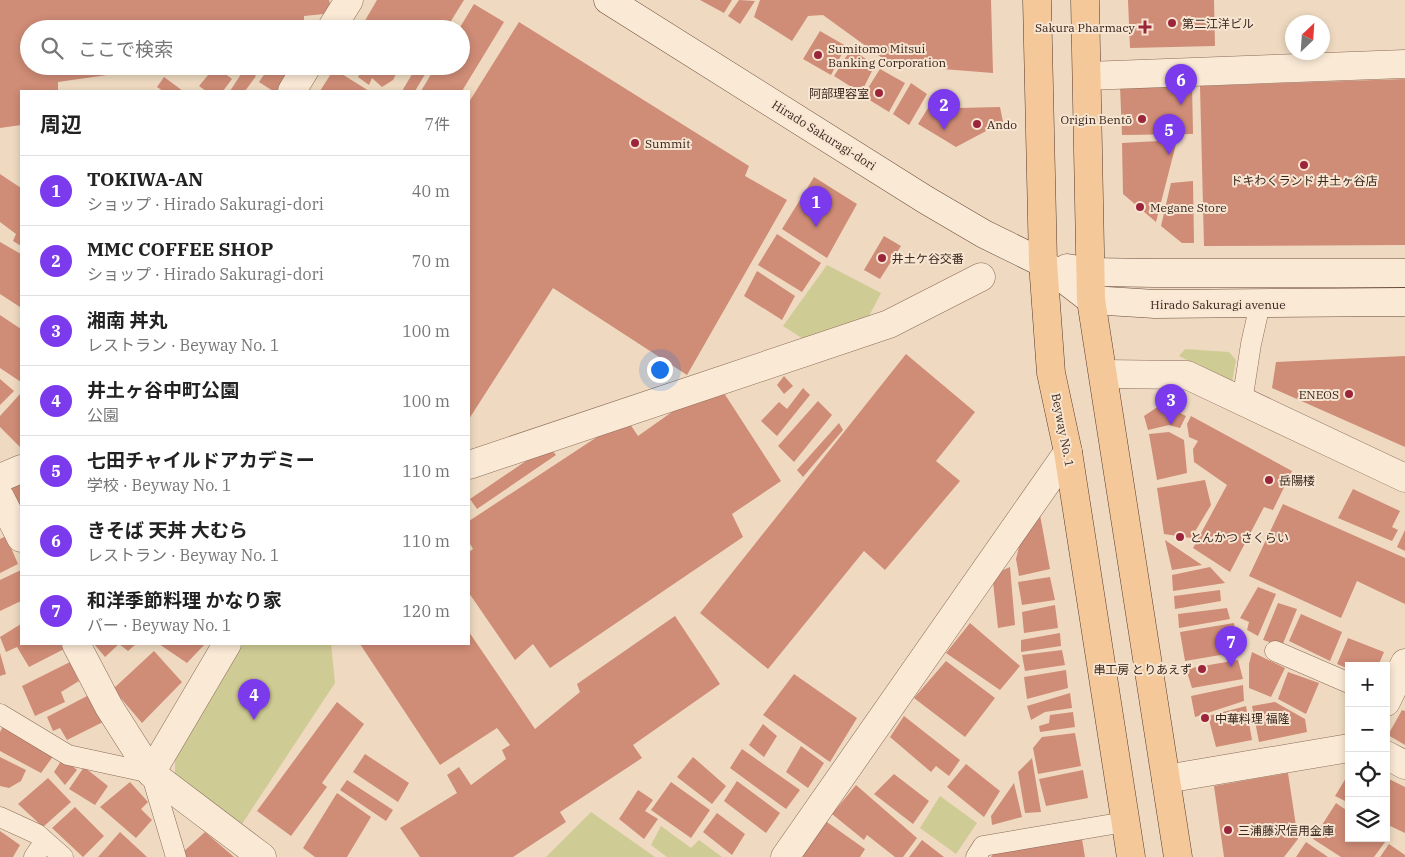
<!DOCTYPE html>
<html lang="ja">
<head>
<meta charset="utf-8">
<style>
  :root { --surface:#fff; --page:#f2f2f2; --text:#222; --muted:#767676; --line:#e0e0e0; --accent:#7c3aed }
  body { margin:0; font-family:"IBM Plex Serif","Noto Sans JP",serif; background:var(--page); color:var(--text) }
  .controls { position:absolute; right:15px; bottom:15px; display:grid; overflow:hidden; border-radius:0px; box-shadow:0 2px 8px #0003 }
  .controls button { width:45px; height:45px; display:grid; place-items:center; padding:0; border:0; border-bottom:1px solid var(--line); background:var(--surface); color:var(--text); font:25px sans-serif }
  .compass { position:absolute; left:1285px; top:15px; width:45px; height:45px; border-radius:50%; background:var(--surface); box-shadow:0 2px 8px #0003; rotate:25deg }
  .you { position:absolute; left:659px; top:369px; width:18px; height:18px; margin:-12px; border:4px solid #fff; border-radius:50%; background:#1a73e8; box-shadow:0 0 0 8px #1a73e833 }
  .badge { display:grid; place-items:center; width:32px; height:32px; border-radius:50%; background:var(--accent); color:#fff; font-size:16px; font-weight:700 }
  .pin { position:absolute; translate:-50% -41px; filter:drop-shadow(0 1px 2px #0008) }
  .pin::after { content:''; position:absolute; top:26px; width:18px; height:15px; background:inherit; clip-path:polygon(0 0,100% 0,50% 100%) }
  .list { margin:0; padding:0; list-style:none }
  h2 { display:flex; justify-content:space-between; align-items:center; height:65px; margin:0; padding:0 20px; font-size:21px }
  h2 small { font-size:16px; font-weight:400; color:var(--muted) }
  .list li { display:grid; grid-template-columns:32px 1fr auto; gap:15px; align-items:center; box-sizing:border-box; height:70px; padding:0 20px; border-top:1px solid var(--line) }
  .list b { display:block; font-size:19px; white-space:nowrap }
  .list p { margin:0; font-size:16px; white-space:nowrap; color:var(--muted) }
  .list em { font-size:16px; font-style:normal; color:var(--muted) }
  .icon { flex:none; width:28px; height:28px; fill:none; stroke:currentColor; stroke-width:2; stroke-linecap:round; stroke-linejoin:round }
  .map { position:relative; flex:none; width:1405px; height:857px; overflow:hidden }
  .search { position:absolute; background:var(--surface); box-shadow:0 2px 8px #0003; left:20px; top:20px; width:450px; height:55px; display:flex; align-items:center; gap:12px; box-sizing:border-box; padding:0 18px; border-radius:28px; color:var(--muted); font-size:19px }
  .panel { position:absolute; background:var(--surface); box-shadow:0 2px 8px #0003; left:20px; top:90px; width:450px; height:555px; border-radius:0px }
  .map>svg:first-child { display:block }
  .green { fill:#cecb95 }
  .building { fill:#cf8c76 }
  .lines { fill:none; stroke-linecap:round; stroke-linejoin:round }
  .service-casing { stroke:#8a6a58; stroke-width:21 }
  .pedestrian-casing { stroke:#8a6a58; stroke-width:29 }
  .minor-casing { stroke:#8a6a58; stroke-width:29 }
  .tertiary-casing { stroke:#8a6a58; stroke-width:29 }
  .secondary-casing { stroke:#6b4b3b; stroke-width:29 }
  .primary-casing { stroke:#57392d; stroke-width:29 }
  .service { stroke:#fae9d5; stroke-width:20 }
  .pedestrian { stroke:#fae9d5; stroke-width:28 }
  .minor { stroke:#fae9d5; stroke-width:28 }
  .tertiary { stroke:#fae9d5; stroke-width:28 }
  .secondary { stroke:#fae9d5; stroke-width:28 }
  .primary { stroke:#f4c898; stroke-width:28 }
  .poi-dot { fill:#9b263b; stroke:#f7e5d1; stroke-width:2 }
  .labels { text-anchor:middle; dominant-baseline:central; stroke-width:4; stroke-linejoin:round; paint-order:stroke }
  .poi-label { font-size:12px; fill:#39261d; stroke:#f7e5d1; text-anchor:start }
  .street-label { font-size:12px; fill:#39261d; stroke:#f7e5d1 }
</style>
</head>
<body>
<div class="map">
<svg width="1405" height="857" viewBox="0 0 1405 857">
  <rect width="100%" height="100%" fill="#efdac1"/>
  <path class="green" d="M827,265L881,293L867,320L805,340L783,326Z
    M1185,349L1229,352L1236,360L1232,382L1179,356Z
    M243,644H331L335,683L236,833L175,778V758Z
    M940,796L977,823L956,854L920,828Z
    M591,812L655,857H546Z
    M661,826L691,848L699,840L722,857H667L651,845Z"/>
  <path class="building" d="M0,0H329L330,4L324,14L304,16V29H29V66L163,67L58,82V91H21V125L0,128Z
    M377,0H464L446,29H360Z
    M700,0H732L724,13Z
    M739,0L755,1L740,24L728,16Z
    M760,0H991L993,73L892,65L823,15L808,16L792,41L754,17Z
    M1128,0H1214L1215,46L1130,48Z
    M474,4L504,22L462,91H421L436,66H461V29H459Z
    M519,22L749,166L745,176L787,200L687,375L553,288L469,419V102Z
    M820,31L846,46L831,75L803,59Z
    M851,49L875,65L861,93L834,76Z
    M270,66H283L290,71L279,91H273L259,82Z
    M364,66H400L393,80L382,87L372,78L369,85L358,77Z
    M401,66H412L408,73Z
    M417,66H430L415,91H402Z
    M218,68L232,79L223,91H206L199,86L213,69Z
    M245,68L256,76L245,91H230Z
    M334,69L369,91H320Z
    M880,69L905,83L889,112L863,96Z
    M164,77L183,91H163L157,87Z
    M1405,79V245L1204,246L1200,86Z
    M1192,82L1193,134L1122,135L1120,86Z
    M911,83L927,94L909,125L893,114Z
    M953,94L958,108L1000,107L1003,122L956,147L918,124L935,97Z
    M1177,140L1156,222L1123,194L1122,143Z
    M0,174L21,188V246L13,241L16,234L0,222Z
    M814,177L857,204L827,258L782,229Z
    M1193,181L1194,243H1182L1161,226L1171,183Z
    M777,234L821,263L802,292L758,265Z
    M884,236L901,246L880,279L864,270Z
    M0,242L21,254L20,307L0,294Z
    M757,271L795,296L782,320L744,296Z
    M0,315L21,329V382L0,368Z
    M906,354L975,412L936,461L960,481L885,570L864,551L768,669L700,613Z
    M1405,356V447L1272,388L1276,362Z
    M784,376L793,386L784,394L777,385Z
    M0,379L14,391L0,405Z
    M803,388L810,395L777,436L761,421L779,402L787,409Z
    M724,393L781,481L732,514L743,537L550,668L533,644L515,660L469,593V552L473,549L469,542V521L626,418L638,436L696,395Z
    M20,394L21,395L20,447L0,427V416Z
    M818,401L832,415L794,462L778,446Z
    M1162,404L1186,416L1180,428L1169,425L1148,430L1144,416Z
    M1191,416L1292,471L1273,510L1264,507L1230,572L1193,548L1227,485L1194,462L1193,449L1198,441L1189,437L1187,424Z
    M839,423L843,430L803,477L797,470Z
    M1169,432L1184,440L1187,473L1157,480L1149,434Z
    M548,446L556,455L477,509L470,499Z
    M1205,480L1211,505L1191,538L1164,534L1157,488Z
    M21,485V509L9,487Z
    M1353,489L1400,511L1392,527L1398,530L1392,541L1338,518Z
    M1283,504L1405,558V604L1357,581L1341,618L1249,576Z
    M1040,515L1050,569L1019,576L1016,559L1020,543Z
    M1405,530V551L1397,547Z
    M6,536L18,564L0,573V539Z
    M1165,540L1202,565L1172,570Z
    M1010,567L1015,625L998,628L993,582L999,572Z
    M1210,567L1225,583L1173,591L1172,575Z
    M21,570V601L0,611V580Z
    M1050,577L1055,600L1022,605L1018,582Z
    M1258,587L1276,594L1258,636L1247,630L1249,622L1240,618Z
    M1220,590L1221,601L1175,609L1174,596Z
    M1278,603L1297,609L1282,646L1263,640Z
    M1055,605L1058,628L1024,633L1022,612Z
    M1227,608L1230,619L1179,628L1178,614Z
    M1301,614L1342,632L1330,661L1289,641Z
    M675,616L720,684L633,745L642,758L560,812L566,822L513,857H420L400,828L457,793L447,775L459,767L471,785L506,759L502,750L510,745L497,728L440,765L360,644H469V632L535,729L580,692L577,684Z
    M970,623L1020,666L1000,690L946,653Z
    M1234,623L1238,652L1185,661L1180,632Z
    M21,624V644H67L68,647L29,667L17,647L6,652L0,637Z
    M1060,633L1061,646L1021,652V640Z
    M1348,638L1384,652L1378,666H1349V669L1337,664Z
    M94,644H119L105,657Z
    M119,644H136L128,651Z
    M159,644H205L187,663Z
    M1062,650L1065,665L1025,671L1022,655Z
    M154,651L182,682L142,723L113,689Z
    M1252,652L1285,668L1271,697L1249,688V664Z
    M0,653L6,674L0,676Z
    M1238,660L1243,679L1192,688L1186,669Z
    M946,661L995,698L965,737L914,698Z
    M70,662L79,681L61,692L65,702L35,716L22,686Z
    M1066,670L1068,688L1027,699L1024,677Z
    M1288,672L1319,683L1306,714L1278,699Z
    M794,674L857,718L830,762L763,715Z
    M1243,685L1244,701L1195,717L1191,696Z
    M1070,693L1072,708L1045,712L1031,720L1027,706Z
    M87,696L103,722L67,740L60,728L53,731L47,717Z
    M337,702L364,724L322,783L327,787L291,836L257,811Z
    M1275,702L1305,719L1307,732L1259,742L1252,706Z
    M1246,706L1252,740L1216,747L1208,716Z
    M1402,710L1405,711V745L1388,735Z
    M1073,712L1075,727L1040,732L1039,726L1049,723L1050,715Z
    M904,716L960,760L949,776L936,766L931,772L890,737Z
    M5,722L54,755L41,773L0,751V732Z
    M763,724L777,736L764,757L749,745Z
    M1075,733L1081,766L1038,774L1033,748L1042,737Z
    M801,746L824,763L808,788L786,772Z
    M742,749L800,790L786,809L730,768Z
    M365,754L409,783L398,802L353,772Z
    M0,757L26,770L21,781L9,788L0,786Z
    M693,757L726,786L712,804L677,777Z
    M63,758L77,770L65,785L54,772Z
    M1032,758L1041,812L1025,813L1018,772Z
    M966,764L1000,791L984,817L947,787Z
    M84,767L108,786L95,805L69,789Z
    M1083,770L1088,798L1046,806L1039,779Z
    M1288,773L1298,839L1284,857H1224L1214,786Z
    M1349,773V803L1335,796Z
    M894,774L929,801L913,824L874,794Z
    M48,778L71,802L43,827L18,804Z
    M1387,778L1405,787V833L1386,824Z
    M347,780L393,810L386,821L340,790Z
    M737,781L780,813L766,833L724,801Z
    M130,782L148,802L141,809L152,820L136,838L100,807Z
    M671,782L710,810L691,838L651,810Z
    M1014,783L1022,817L992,825L991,816Z
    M856,785L917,838L903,857H895L867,835L864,840L832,814Z
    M638,790L653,800L645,811L658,819L644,839L619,819Z
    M337,793L371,817L347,857H315L303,848Z
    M1336,803L1349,812V838H1388L1374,857H1341L1313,839Z
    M75,807L104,836L83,857L52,828Z
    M717,813L745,834L732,855L703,832Z
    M824,820L865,849L860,857H800Z
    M0,831L20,845L13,857H0Z
    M120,832L147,857H98Z
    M205,832L234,857H186L182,853Z
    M1082,839L1085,857H991L996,850Z
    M922,840L944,857H909Z
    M1306,842L1328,857H1296Z
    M1389,844L1405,855V857H1380Z"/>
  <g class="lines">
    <g class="service-casing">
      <path id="service" d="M1242,402L1251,344L1260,304
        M1275,651L1349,683
        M0,714L68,755L151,773L176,857
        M0,817L37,834L63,857
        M34,857L45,841
        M976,857L983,846L1125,822"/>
    </g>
    <g class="pedestrian-casing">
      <path id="pedestrian" d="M469,465L889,324L981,277"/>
    </g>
    <g class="minor-casing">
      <path id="minor" d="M331,29L349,0
        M1087,76L1405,64
        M292,91L307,66
        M0,478L21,469
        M0,497L21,538
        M76,644L109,707L151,773L262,857
        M1386,702L1405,663
        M1386,755L1405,765
        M151,773L227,644
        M1166,779L1349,748
        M785,857L1068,452"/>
    </g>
    <g class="tertiary-casing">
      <path id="tertiary" d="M1104,374L1187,375L1405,478"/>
    </g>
    <g class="secondary-casing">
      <path id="secondary" d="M608,0L926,200L984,234L1043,263L1091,300L1155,304L1405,302
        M1067,268L1091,272L1155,273H1405"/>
    </g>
    <g class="primary-casing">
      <path id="primary" d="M1037,0L1043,263L1051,373L1068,452L1131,857
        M1085,0L1091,300L1178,857"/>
    </g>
    <use href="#service" class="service"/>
    <use href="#pedestrian" class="pedestrian"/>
    <use href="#minor" class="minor"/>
    <use href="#tertiary" class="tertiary"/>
    <use href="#secondary" class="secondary"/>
    <use href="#primary" class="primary"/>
  </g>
  <g class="poi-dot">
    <circle cx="1172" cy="23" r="5"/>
    <path d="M1142.5 19.5h5v5h5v5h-5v5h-5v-5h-5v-5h5z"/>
    <circle cx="818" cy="55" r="5"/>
    <circle cx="879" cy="93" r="5"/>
    <circle cx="1142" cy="119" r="5"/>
    <circle cx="977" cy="124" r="5"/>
    <circle cx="635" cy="143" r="5"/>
    <circle cx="1304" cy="165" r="5"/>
    <circle cx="1140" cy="207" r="5"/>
    <circle cx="882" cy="258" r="5"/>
    <circle cx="1349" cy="394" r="5"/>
    <circle cx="1269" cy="480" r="5"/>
    <circle cx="1180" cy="537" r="5"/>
    <circle cx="1202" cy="669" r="5"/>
    <circle cx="1205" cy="718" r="5"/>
    <circle cx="1228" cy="830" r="5"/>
  </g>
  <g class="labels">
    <g class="poi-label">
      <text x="1182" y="23">第二江洋ビル</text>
      <text x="1135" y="27" text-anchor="end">Sakura Pharmacy</text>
      <text x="828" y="48">Sumitomo Mitsui<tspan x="828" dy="14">Banking Corporation</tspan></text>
      <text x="869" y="93" text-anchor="end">阿部理容室</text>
      <text x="1132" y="119" text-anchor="end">Origin Bentō</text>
      <text x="987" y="124">Ando</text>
      <text x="645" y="143">Summit</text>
      <text x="1304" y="180" text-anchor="middle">ドキわくランド 井土ヶ谷店</text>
      <text x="1150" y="207">Megane Store</text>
      <text x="892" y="258">井土ケ谷交番</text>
      <text x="1339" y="394" text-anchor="end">ENEOS</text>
      <text x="1279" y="480">岳陽楼</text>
      <text x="1190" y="537">とんかつ さくらい</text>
      <text x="1192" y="669" text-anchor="end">串工房 とりあえず</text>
      <text x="1215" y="718">中華料理 福隆</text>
      <text x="1238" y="830">三浦藤沢信用金庫</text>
    </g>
    <g class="street-label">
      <text transform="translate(824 135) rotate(32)">Hirado Sakuragi-dori</text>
      <text x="1218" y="304">Hirado Sakuragi avenue</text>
      <text transform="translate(1063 430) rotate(79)">Beyway No. 1</text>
    </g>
  </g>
</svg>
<div class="controls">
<button>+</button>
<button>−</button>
<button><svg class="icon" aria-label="locate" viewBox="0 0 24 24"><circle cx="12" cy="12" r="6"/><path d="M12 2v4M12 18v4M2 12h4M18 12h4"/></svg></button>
<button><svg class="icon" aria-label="layers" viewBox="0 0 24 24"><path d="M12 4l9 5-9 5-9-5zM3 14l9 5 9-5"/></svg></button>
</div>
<svg class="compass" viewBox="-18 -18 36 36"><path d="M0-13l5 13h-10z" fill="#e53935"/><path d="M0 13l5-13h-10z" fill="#767676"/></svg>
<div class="you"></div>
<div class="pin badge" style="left:816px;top:227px">1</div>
<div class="pin badge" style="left:944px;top:130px">2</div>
<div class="pin badge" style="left:1171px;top:425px">3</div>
<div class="pin badge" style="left:254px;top:720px">4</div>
<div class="pin badge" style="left:1169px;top:155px">5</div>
<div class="pin badge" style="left:1181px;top:105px">6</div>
<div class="pin badge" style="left:1231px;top:667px">7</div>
<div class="search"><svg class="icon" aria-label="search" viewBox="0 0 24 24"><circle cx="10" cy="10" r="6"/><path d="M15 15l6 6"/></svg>ここで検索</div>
<section class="panel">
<h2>周辺<small>7件</small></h2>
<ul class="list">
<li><span class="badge">1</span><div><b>TOKIWA-AN</b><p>ショップ · Hirado Sakuragi-dori</p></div><em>40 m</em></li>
<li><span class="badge">2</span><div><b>MMC COFFEE SHOP</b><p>ショップ · Hirado Sakuragi-dori</p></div><em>70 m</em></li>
<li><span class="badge">3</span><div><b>湘南 丼丸</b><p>レストラン · Beyway No. 1</p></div><em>100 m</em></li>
<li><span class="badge">4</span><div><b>井土ヶ谷中町公園</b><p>公園</p></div><em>100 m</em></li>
<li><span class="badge">5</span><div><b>七田チャイルドアカデミー</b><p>学校 · Beyway No. 1</p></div><em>110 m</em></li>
<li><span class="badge">6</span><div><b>きそば 天丼 大むら</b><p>レストラン · Beyway No. 1</p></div><em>110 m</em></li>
<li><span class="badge">7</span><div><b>和洋季節料理 かなり家</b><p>バー · Beyway No. 1</p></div><em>120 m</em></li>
</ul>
</section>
</div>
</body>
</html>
